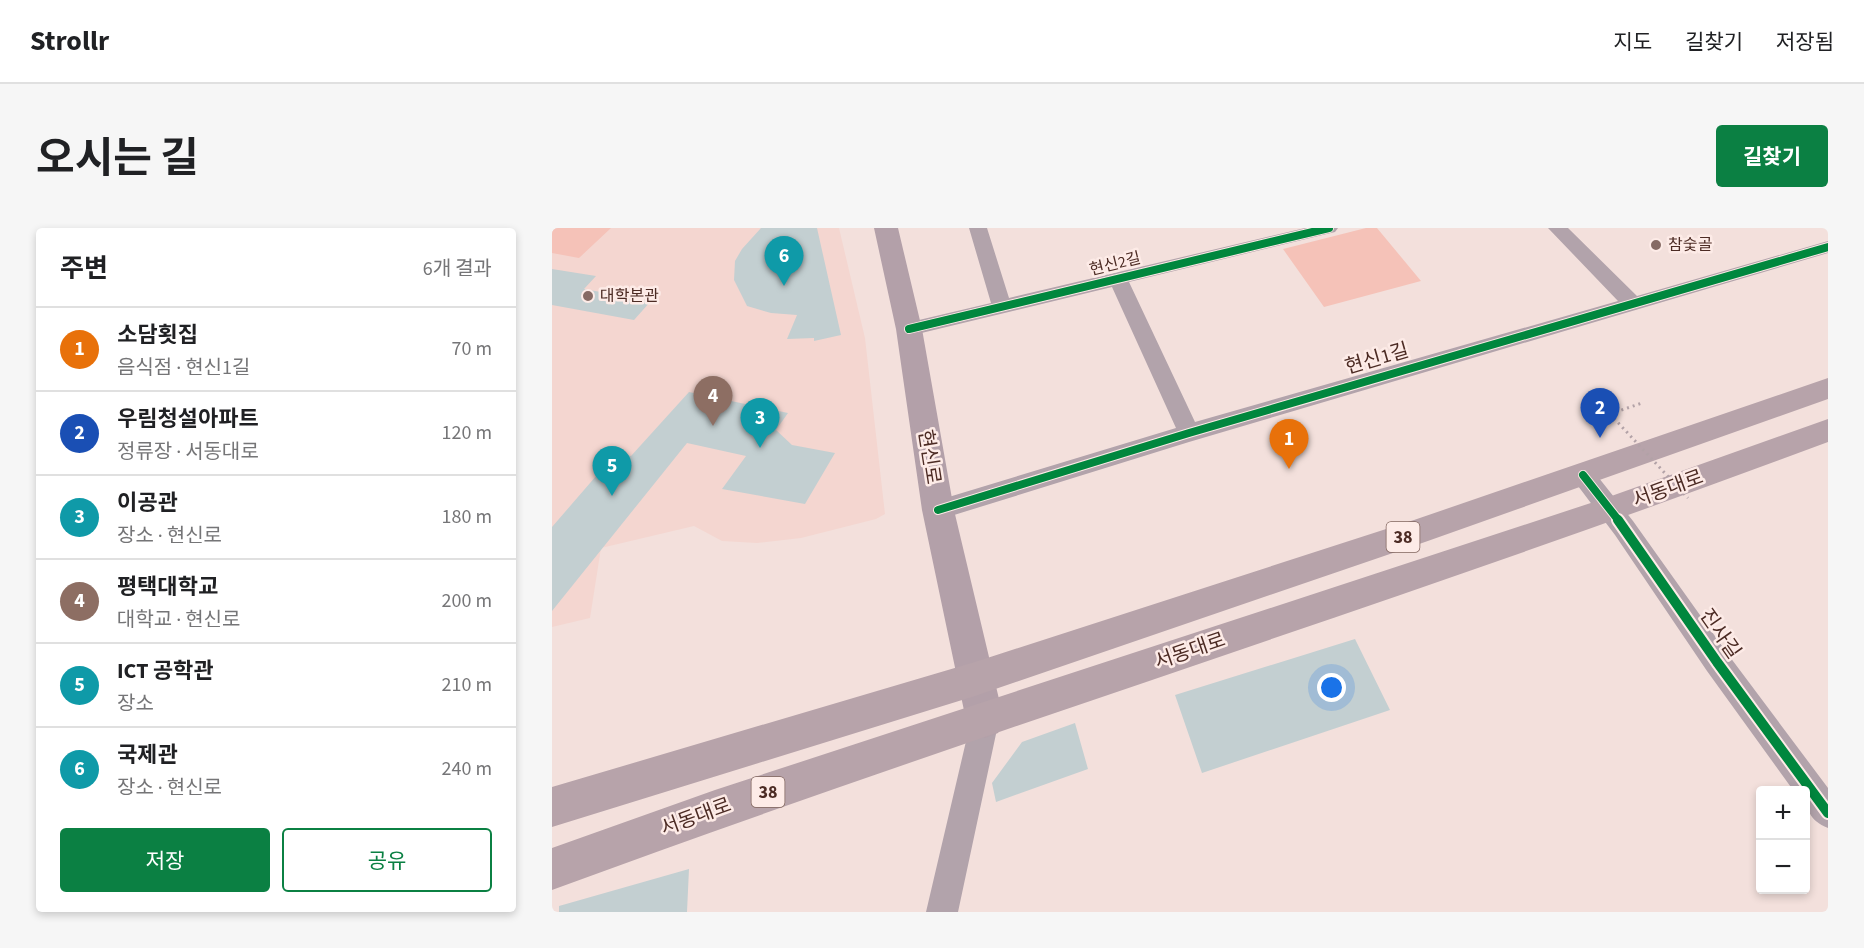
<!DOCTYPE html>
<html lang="ko">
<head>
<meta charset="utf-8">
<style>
  :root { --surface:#fff; --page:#f6f6f6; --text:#202124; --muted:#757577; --line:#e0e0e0; --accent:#0b8043 }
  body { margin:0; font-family:"Source Sans 3","Noto Sans KR",sans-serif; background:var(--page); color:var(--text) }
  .controls { position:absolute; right:18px; bottom:18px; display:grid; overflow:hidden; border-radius:6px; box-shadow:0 3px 9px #0003 }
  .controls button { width:54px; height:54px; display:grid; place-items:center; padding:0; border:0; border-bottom:2px solid var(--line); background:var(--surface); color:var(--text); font:30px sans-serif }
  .you { position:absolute; left:780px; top:460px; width:21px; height:21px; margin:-15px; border:4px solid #fff; border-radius:50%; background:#1a73e8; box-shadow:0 0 0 9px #1a73e833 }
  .badge { display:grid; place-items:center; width:39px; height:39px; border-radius:50%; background:var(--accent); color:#fff; font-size:20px; font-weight:700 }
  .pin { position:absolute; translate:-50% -50px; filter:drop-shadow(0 2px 3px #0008) }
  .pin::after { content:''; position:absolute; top:32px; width:21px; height:18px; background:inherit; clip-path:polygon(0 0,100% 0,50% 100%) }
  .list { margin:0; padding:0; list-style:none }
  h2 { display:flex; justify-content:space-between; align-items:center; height:78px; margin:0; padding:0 24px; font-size:26px }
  h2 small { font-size:20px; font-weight:400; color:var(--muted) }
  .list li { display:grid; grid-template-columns:39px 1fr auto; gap:18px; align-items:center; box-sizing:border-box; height:84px; padding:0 24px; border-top:2px solid var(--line) }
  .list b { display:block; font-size:22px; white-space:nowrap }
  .list p { margin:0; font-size:20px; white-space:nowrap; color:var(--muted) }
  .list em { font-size:20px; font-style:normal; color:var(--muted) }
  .actions { display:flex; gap:12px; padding:18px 24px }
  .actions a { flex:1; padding:14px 0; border:2px solid var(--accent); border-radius:6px; text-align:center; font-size:21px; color:var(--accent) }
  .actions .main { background:var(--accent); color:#fff }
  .map { position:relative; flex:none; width:1276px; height:684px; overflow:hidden; border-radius:6px }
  header { display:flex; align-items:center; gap:36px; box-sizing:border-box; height:84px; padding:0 30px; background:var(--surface); border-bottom:2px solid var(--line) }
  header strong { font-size:28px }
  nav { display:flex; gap:33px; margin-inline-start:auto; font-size:21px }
  .intro { display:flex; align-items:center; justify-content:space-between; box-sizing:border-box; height:144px; padding:0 36px }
  h1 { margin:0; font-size:42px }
  .button { padding:15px 27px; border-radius:6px; background:var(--accent); color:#fff; font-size:21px; font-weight:700 }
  main { display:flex; gap:36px; padding:0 36px }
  aside { flex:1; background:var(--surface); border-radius:6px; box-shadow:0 3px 9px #0003 }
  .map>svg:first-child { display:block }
  .built { fill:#f4d6d0 }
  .green { fill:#f5c2b8 }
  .building { fill:#c3cfd1 }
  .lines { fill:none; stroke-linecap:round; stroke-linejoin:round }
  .path { stroke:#b2a2a7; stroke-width:3; stroke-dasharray:2 4; stroke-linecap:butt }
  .street { fill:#b2a3ab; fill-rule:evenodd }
  .secondary { fill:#b3a0a9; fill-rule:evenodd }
  .primary { fill:#b7a3aa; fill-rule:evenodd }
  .path-bridge { stroke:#b2a2a7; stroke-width:3; stroke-dasharray:2 4; stroke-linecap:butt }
  .cycleway-far1-casing { stroke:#fdebe7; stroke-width:10 }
  .cycleway-casing { stroke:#fdebe7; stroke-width:14 }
  .cycleway-far1 { stroke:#00873e; stroke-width:8 }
  .cycleway { stroke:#00873e; stroke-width:10 }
  .poi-dot { fill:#866a64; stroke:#fdebe7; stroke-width:2 }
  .labels { text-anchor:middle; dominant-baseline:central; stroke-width:5; stroke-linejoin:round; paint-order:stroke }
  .far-poi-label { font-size:16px; fill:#4c2b24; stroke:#fdebe7; text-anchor:start }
  .far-street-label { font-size:16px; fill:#4c2b24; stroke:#fdebe7 }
  .shield { fill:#fdebe7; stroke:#81655e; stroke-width:1.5 }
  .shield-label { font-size:18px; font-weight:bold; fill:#4c2b24 }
  .street-label { font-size:20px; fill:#4c2b24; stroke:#fdebe7 }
</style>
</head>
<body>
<header>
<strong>Strollr</strong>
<nav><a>지도</a><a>길찾기</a><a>저장됨</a></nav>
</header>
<div class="intro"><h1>오시는 길</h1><a class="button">길찾기</a></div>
<main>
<aside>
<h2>주변<small>6개 결과</small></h2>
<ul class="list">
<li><span class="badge" style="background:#e8710a">1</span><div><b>소담횟집</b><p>음식점 · 현신1길</p></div><em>70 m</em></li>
<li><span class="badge" style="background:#1a4fb4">2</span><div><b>우림청설아파트</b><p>정류장 · 서동대로</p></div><em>120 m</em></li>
<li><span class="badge" style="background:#0f9aa8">3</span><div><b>이공관</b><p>장소 · 현신로</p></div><em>180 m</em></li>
<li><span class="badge" style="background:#8d6e63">4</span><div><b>평택대학교</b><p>대학교 · 현신로</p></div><em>200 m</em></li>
<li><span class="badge" style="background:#0f9aa8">5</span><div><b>ICT 공학관</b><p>장소</p></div><em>210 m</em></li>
<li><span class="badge" style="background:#0f9aa8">6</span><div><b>국제관</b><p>장소 · 현신로</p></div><em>240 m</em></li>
</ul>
<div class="actions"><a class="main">저장</a><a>공유</a></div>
</aside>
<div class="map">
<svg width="1276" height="684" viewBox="0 0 1276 684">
  <rect width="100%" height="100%" fill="#f3e0dc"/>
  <path class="built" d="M0,0H287L313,110L333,286L324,291L249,310L205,315L170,313L142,298L49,320L38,390L0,399Z"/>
  <path class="green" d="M0,0H59L27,30L0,25Z
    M814,0H825L869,53L772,79L731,21Z"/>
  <path class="building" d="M209,0H265L289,107L262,113V110L235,111L245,87L219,85L195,78L182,52L183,33L190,21Z
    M0,41L44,48L32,61L99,73L82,92L0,77Z
    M137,164L236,185L224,202L240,217L283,225L253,276L170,261L194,228L135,215L0,383V299L64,225L79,228Z
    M803,411L838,482L650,545L623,467Z
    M523,495L536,541L444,574L440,555L470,514Z
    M137,641L135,684H7V678Z"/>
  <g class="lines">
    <path class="path" d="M1058,186L1090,175"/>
    <path class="street" d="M417,0H435L457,70L753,0H786L783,4L577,54L643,194L1066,73L996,0H1016L1085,68L1276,13V25L637,214L386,292L377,289L374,282L377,275L624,200L560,59L357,108L350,106L347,101L350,96L439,75Z
      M1031,238L1039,240L1081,293L1175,425L1276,560V600C1257,592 1254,582 1254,562H1241L1155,443L1063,307L1023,254L1019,247L1023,240Z
      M433,478L443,482L447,492L406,684H374L419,492L423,482Z"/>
    <path class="secondary" d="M322,0H346L370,101L402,282L452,492L446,505L433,510L420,505L414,492L370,282L344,101Z"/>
    <path class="primary" d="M1276,150V171L873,314L423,468L0,599V559L423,434L862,292Z
      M1276,191V214C854,372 423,506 0,662V620L163,562L1051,271Z"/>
    <path class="path-bridge" d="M1058,186L1136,270"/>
    <g class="cycleway-far1-casing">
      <path id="cycleway-far1" d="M357,101L777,0
        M1031,247L1067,293
        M386,282L637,205L1276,19"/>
    </g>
    <g class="cycleway-casing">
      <path id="cycleway" d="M1066,292L1165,434L1276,585"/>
    </g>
    <use href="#cycleway-far1" class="cycleway-far1"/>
    <use href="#cycleway" class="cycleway"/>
  </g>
  <g class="poi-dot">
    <circle cx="1104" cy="17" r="6"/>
    <circle cx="36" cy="68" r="6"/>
  </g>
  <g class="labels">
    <g class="far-poi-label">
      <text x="1116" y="17">참숯골</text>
      <text x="48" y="68">대학본관</text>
    </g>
    <g class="far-street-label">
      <text transform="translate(563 36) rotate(-14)">현신2길</text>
    </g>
    <g class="shield">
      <rect x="834.5" y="294" width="33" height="30" rx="4.5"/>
      <rect x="199.5" y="549" width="33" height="30" rx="4.5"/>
    </g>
    <g class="shield-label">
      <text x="851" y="309">38</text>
      <text x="216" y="564">38</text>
    </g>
    <g class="street-label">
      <text transform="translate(825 131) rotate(-16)">현신1길</text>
      <text transform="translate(377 229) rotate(81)">현신로</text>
      <text transform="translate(1116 261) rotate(-20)">서동대로</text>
      <text transform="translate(1168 406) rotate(55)">진사길</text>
      <text transform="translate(638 423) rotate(-19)">서동대로</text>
      <text transform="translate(144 589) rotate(-20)">서동대로</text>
    </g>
  </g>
</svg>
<div class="controls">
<button>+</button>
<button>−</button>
</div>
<div class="you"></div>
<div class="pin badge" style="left:737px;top:241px;background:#e8710a">1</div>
<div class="pin badge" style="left:1048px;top:210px;background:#1a4fb4">2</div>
<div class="pin badge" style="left:208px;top:220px;background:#0f9aa8">3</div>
<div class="pin badge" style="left:161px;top:198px;background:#8d6e63">4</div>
<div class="pin badge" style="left:60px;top:268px;background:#0f9aa8">5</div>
<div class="pin badge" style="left:232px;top:58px;background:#0f9aa8">6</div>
</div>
</main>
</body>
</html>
